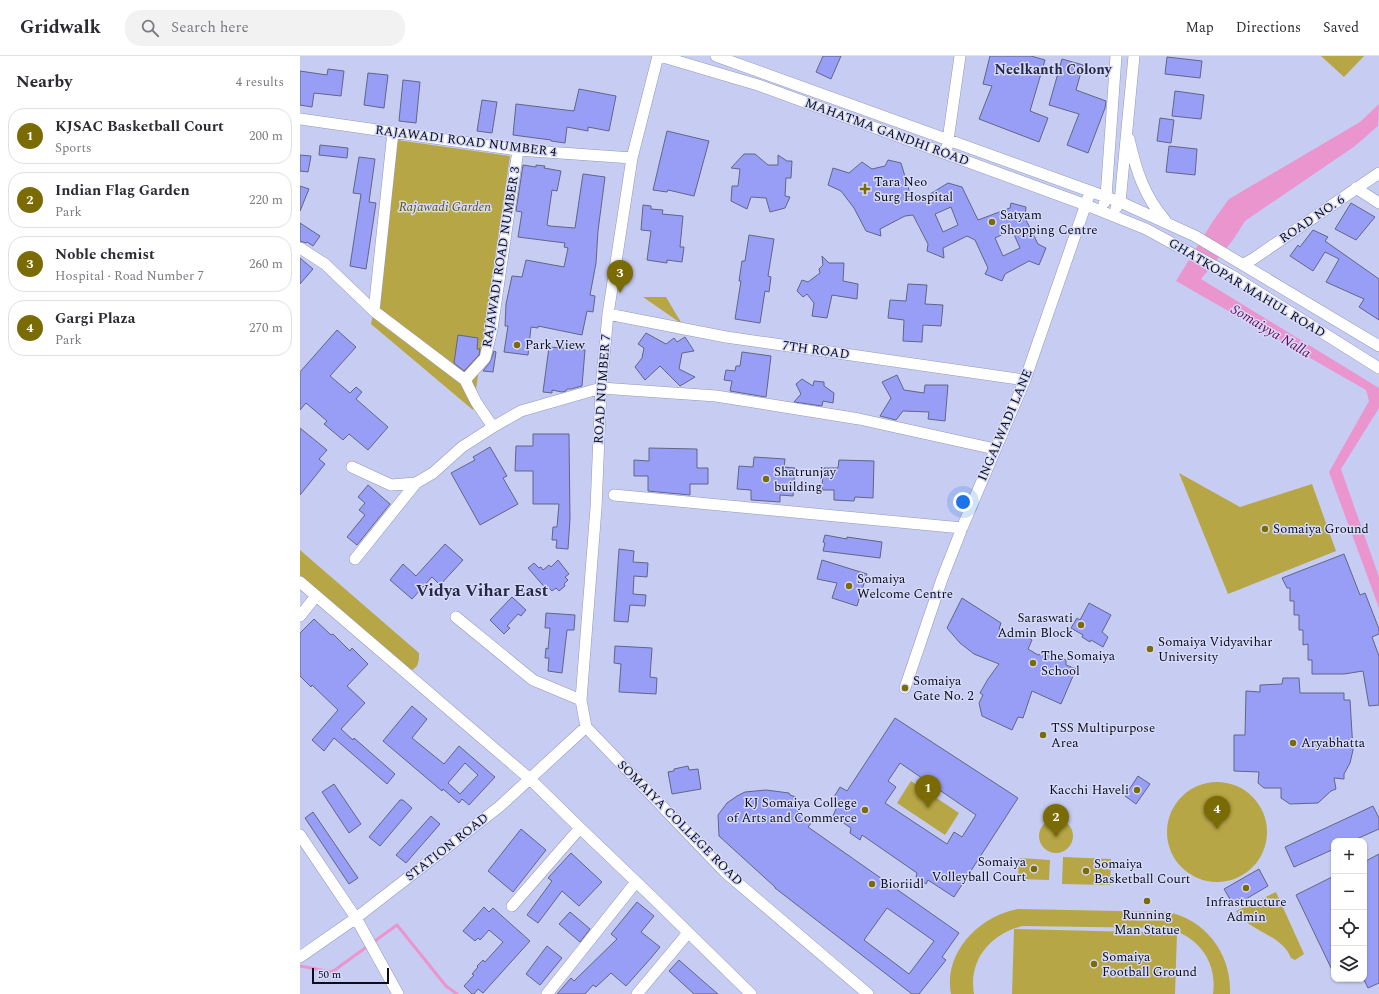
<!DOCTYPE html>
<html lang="en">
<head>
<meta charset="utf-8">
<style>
  :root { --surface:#fff; --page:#f2f2f3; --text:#2b2b33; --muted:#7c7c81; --line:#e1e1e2; --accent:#7a6b04 }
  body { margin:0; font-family:Spectral,serif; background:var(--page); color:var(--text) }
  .controls { position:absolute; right:12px; bottom:12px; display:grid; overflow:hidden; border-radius:8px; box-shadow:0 1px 3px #0004 }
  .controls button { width:36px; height:36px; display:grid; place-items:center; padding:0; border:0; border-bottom:1px solid var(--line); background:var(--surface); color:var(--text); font:20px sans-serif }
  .scale { position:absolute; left:12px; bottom:10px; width:77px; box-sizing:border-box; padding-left:4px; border:2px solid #0c0d19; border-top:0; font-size:11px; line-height:14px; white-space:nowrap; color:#0c0d19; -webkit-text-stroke:3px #d6daf9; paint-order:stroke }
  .you { position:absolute; left:663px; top:446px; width:14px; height:14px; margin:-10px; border:3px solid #fff; border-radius:50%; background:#1a73e8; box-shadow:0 0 0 6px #1a73e833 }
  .badge { display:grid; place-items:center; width:26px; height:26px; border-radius:50%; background:var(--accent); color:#fff; font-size:13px; font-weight:700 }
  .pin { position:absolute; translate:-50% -33px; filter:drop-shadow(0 1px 2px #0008) }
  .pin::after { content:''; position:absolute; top:21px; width:14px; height:12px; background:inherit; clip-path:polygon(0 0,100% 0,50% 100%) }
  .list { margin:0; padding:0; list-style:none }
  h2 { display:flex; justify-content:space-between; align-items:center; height:52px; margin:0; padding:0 16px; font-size:17px }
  h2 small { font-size:13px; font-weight:400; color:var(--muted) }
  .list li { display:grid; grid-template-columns:26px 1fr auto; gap:12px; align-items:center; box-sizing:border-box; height:56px; margin:0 8px 8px; padding:0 8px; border:1px solid var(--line); border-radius:16px }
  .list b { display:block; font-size:15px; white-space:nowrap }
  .list p { margin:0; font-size:13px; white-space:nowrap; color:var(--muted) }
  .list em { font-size:13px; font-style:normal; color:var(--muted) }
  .icon { flex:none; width:22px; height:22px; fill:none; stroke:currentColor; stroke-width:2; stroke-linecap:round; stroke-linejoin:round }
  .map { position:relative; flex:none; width:1079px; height:938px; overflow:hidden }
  header { display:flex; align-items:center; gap:24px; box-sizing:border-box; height:56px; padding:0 20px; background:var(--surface); border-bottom:1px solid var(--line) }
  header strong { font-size:19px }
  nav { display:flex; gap:22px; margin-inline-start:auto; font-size:14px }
  .search { width:280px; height:36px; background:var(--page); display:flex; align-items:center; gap:10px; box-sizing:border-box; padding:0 14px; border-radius:16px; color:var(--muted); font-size:15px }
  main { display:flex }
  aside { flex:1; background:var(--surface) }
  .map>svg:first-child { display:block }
  .green { fill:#b7a645 }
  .water { fill:#eb95cf }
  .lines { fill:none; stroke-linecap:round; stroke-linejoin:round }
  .stream { stroke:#eb95cf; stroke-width:3 }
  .building { fill:#989ef6; stroke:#616586; fill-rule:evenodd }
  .minor-casing { stroke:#9398bc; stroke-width:12 }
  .minor { stroke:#fff; stroke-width:11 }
  .poi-dot { fill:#7a6b04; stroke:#d6daf9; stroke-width:1.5 }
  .labels { text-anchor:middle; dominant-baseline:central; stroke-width:3; stroke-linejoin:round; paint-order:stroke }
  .street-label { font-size:13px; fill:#0c0d19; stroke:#d6daf9 }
  .poi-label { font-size:13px; fill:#0c0d19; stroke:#d6daf9; text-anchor:start }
  .park-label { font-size:13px; font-style:italic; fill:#625600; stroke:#d6daf9 }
  .neighbourhood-label { font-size:14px; font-weight:bold; fill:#262745; stroke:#d6daf9 }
  .water-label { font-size:14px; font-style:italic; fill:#6c0056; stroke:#d6daf9 }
  .district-label { font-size:17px; font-weight:bold; fill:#262745; stroke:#d6daf9 }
</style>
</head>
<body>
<header>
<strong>Gridwalk</strong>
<div class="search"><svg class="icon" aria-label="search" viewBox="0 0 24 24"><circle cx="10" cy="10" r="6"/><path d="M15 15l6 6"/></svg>Search here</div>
<nav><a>Map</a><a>Directions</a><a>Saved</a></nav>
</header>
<main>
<aside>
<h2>Nearby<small>4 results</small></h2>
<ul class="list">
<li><span class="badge">1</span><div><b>KJSAC Basketball Court</b><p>Sports</p></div><em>200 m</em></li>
<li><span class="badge">2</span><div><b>Indian Flag Garden</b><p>Park</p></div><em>220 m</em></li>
<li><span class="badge">3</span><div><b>Noble chemist</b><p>Hospital · Road Number 7</p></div><em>260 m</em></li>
<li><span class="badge">4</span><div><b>Gargi Plaza</b><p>Park</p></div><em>270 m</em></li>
</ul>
</aside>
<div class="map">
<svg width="1079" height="938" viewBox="0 0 1079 938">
  <rect width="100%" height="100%" fill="#c7ccf2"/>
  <path class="green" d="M1021,0H1064L1044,21Z
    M97,84L210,100L173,354L71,268L74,254Z
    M343,241H366L382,268Z
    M879,417L940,451L1012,428L1036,495L928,538Z
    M0,494L119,597C119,609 118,612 106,617L0,524Z
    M611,725L659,757L645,779L597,747Z
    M867 776a50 50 0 1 1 100 0a50 50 0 1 1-100 0Z
    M739 780a17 17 0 1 1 34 0a17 17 0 1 1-34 0Z
    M763,801L811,803L810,829L762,828Z
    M719,802L750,804L749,824L718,823Z
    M976,836L1004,898L995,904L991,902C984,883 960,877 945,865C942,862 939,859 936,855Z
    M718,853L867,856C906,863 932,899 930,938H913C918,903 895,876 861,872L723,870C691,877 668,904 674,938H651C643,897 679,860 718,853Z
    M714,873L877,877L875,938H712Z"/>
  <path class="water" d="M1079,48L1078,70L1055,90L945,165L933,184L901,223L1079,332V352L1041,413L1079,521V552L1029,416L1069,345L1066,334L876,225L913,165L929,143L1060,66Z"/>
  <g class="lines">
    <path class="stream" d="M0,910L32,916L97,869L146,930L157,938"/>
  </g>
  <path class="building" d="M523,0H541L531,23L516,16Z
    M690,0H731L745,4L730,55L748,62L739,86L679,63L692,30L683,28Z
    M867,1L902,5L900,22L865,18Z
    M762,3L783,9L776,34L806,45L805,52L788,97L767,89L779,58L749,49Z
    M28,13L44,15L41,40L14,37L12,51L0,49V15L27,19Z
    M68,17L88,19L84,52L64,49Z
    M103,24L120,26L116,67L99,65Z
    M279,33L316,40L309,75L288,71V75L267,71L265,87L251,85V84L213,79L216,48L274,55Z
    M875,35L904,39L901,63L872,60Z
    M182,44L197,46L192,77L177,75Z
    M860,62L874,64L871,87L857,85Z
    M367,75L409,85L394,140L368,134L367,136L353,134Z
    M20,89L48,92L47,102L19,99Z
    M869,90L897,93L895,119L866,116Z
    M444,98H455L468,109H478V99L487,105H492L491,122H486L485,140L490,141L485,152L470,156L466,142L451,141L447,153L431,145L432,130H438L440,113L431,112Z
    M0,99L11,100L8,116L0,115Z
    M59,101L75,103L69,146L76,147L66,213L50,210L61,138L53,137Z
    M588,104L601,107L611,141L622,143L648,127L662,131L678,164L710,152L711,147L726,151L725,162L738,188L746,192L739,209L729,205L705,218L702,225L685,218L688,212L675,184L667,180L643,192L644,202L627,195L628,188L613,159L605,160L580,173L581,180L566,175L554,152L541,135L528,129L533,112L549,117L562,106L572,113L585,110ZM651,151L658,169L643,176L635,158ZM712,174L720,192L703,200L695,182Z
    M223,109L236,111V109L245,110L244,112L261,115L257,135L252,134L247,169L250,170L275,172L283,118L305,121L298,175L296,207L290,239L295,240L293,256L287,255L282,279L238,270V272L231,271L228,299L204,296L208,270H205L206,248L212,220L222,221L226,204L264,211L268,192L264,191L265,187L218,181L222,156L216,155Z
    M0,130L9,133L0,155Z
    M1051,147L1075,161L1056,184L1035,173Z
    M343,149L351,150V153L363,154L362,158L383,160L380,191H384L382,206L367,204V207L347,204L351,175L341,174Z
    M0,167L20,180L13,190L7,186L6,187L0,185Z
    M1013,174L1028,181L1025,185L1079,223V264L1059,251L1064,243L1026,226L1039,203L1025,196L1013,215L990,200L998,189L1000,191Z
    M449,179L474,183L468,220L471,221L469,236L465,235L460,267L435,263L441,225H439L442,205H445Z
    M522,200L529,207H544L543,225L558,228L557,243L532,239L527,262L512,260L514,247L507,238L503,241L497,235L502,224L508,226L520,217L519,213L523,209Z
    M0,202L13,213L0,228Z
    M608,228L627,229L625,248L643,249L641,270L623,269L622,286L603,285L604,264L588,262L590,244L606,245Z
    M37,274L56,291L30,320L50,337L56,331L62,336L56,343L88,371L68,394L49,378L43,384L24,368L27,365L6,347L0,354V316Z
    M346,277L366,288L374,282L377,286L385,281L394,295L382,297L379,313L395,321L380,330L360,310L345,324L335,311L342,302L344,292L338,288Z
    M158,279L178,282L177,293H180L179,299L164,315L154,307Z
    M249,291L285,294L282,330L271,333H267L266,335L262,336L252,334V337L243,336Z
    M194,295L196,296L193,316L183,315L190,306Z
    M442,296L471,300L466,341L430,335L432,325L424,324L426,314L435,315L436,310H440Z
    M597,319L604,334L624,337L625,329H648L645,365L628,363L629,356L603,355L596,364L580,360L591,342L582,326Z
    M502,323L513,330L514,325L524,326V330L534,337L533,347L523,345L522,350L494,346L501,338L496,328Z
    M0,372L27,394L19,403L25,408L0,439Z
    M233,378H269L270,463L268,493L256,492L257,484H252L253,471H257L259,448H233V415H215L216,390H233Z
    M190,391L207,420L203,422L218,448L180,469L151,417L175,404L173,401Z
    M349,392L397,393V412H408V428H390V439L348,435V420H334V404L349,405Z
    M454,401L485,403L484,411L495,412L493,440L480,439V446L451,444V434L437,433L439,410L453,411Z
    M539,404L574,405L573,442L555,441L554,445L534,444V434H522L523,412H538Z
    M68,429L90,448L57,489L47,481L65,459L59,454L65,447L58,441Z
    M525,479L547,483V481L582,486L580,502L523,495L525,487L523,486Z
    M145,488L163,504L140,529L132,521L112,543L90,524L103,508L116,520Z
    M319,493L334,495L333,506L348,507L347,521L334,520L333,538L346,539L345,550L330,549L328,566L314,565Z
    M1044,498L1060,539L1065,537L1079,573V578L1072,581L1079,600V649L1069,650L1063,615L1044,618H1012V604H1008V588L1003,589V574H999V559H994V545H990V532H987L982,522Z
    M258,504L269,518L265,521L268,524L264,528L265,530L259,535L256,532L252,535L249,532L247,534L228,512L234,507L239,512L241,511L243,514L249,509L251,511Z
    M522,504L567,518L557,550L532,542L537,527L517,523Z
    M212,541L226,554L221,560L218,558L207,570L210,572L204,578L190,564Z
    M662,542L701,567L699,573L711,581L715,574L732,584L728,593L738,599L742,598L747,600L750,597L766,604V609L776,613L761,648L732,635L723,662L718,661L712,674L682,660L679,647L683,639L680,637L688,623L699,608L674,598L660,587L647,572Z
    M789,547L811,559L802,576L808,581L803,591L791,584L790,586L782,581L783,579L771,572L777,562L780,564Z
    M246,557L275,559L274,574H267L262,617L248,615L249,602H245L246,592L248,593L250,572H245Z
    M14,563L31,579L33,578L50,595L52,592L68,608L47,630L65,647L41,673L53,684L54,682L95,718L87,728L34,682L24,695L12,684L38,654L12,629L11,631L0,620V577Z
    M315,590L352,592L350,621L357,622L356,638L319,636L321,608L314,607Z
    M983,622H999L1000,637H1044V644H1050L1053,694L1050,707L1044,718V723L1034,722L1036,733L1031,735L1018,747L990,748L981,742V732H964L958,727L959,716L934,715V679H945L946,635L960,636V629L982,628Z
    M112,650L127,663L112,682L144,708L159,690L195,721L169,749L162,743L159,747L143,733L142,735L83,685ZM165,707L178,719L160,738L148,727Z
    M595,662L718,742L654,841L628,824L626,828L616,821L617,817L562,779L560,784L550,777L551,772L533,760L538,748L534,741L540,731L547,735ZM600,707L676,759L662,781L654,776L647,788L585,747L596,731L588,725Z
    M388,710L389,714L398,713L401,733L372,738L368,716L374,715V713Z
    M838,720L850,728L836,748L825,740Z
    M34,728L61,768L49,777L22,736Z
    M466,734L489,737L490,739L496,741L498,757L512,766L508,771L659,877L642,901L646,904L619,938H612L475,832V831L419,780L418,759L427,747L437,740L445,736ZM587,852L634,885L609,918L564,884Z
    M100,744H103L112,752L80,790L69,781Z
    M1073,750L1079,762V773L1052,785H1034V793L994,811L985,791Z
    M13,756L58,822L49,828L5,762Z
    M131,760L140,768L106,807L96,799Z
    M221,773L246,794L213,836L188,815Z
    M271,797L302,826L279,850L262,835L238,867L227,859L252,825L248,822Z
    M1079,798V927L1068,932L1064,924V806Z
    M959,813L968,830L934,850L924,833Z
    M1034,820V918L996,839Z
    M337,846L354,860L341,876L360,891L351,902L326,930L311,917L296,931L293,929L285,938H257L271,922L274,925L317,883L311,878Z
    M184,851L189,856L193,852L230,885L183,937L178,933L174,938H172L164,930L174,919L172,918L178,911L177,910L183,904L185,906L203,886L189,874L180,884L178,882L175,885L163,875Z
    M270,856L290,873L280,886L259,868Z
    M247,890L262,902L240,929L226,918Z
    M379,904L404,926L418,938H394L369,915Z"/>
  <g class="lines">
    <g class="minor-casing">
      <path id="minor" d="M360,0L458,29L786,149L846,173L931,219L1079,312
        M416,0L820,146L895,180L1079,290
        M0,63L218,94L332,102
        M829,83C836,114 844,140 865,164
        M647,91L660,0
        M1056,132L1079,147
        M804,147L806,141L816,0
        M816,152L820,146L834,0
        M0,192L25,208L74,255L165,324L176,346L193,371L221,355L301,332L416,340L559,363L695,393
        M944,208L953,203L1079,117
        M74,255L93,76
        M308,258L426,281L725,324
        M165,324L185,302L192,273L218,94
        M52,411L91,429L116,427L133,417L162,391L193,371
        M314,439L662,472
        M55,503L116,427
        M0,526L230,723L280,772L351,840L451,938
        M0,560L16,540
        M156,561L233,624L281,644
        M605,632L642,523L662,472L725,324L788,142
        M286,671L281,644L296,452L301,332L308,258L332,102L358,0
        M286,671L425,816L568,938
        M0,779L56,862L98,938
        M212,850L280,772
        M0,901L56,862L199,751L286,671
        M247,938L336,826
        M337,938L388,877"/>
    </g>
    <use href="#minor" class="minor"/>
  </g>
  <g class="poi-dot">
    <path d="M563 127h4v4h4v4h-4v4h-4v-4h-4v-4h4z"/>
    <circle cx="692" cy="166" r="4"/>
    <circle cx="217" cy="289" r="4"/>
    <circle cx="466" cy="423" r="4"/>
    <circle cx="965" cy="473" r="4"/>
    <circle cx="549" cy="530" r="4"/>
    <circle cx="781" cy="569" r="4"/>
    <circle cx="850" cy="593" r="4"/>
    <circle cx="733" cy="607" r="4"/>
    <circle cx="605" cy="632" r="4"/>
    <circle cx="743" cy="679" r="4"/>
    <circle cx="993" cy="687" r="4"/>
    <circle cx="837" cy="734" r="4"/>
    <circle cx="565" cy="754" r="4"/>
    <circle cx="734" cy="813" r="4"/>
    <circle cx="786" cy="815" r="4"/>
    <circle cx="572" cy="828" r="4"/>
    <circle cx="946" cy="832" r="4"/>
    <circle cx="847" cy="845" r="4"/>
    <circle cx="794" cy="908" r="4"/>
  </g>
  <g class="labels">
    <g class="street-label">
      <text transform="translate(587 76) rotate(20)">MAHATMA GANDHI ROAD</text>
      <text transform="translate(166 85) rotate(7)">RAJAWADI ROAD NUMBER 4</text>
      <text transform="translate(1012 163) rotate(-34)">ROAD NO. 6</text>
      <text transform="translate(201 201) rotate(-81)">RAJAWADI ROAD NUMBER 3</text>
      <text transform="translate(947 232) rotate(31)">GHATKOPAR MAHUL ROAD</text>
      <text transform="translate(516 294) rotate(8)">7TH ROAD</text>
      <text transform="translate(302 333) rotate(-86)">ROAD NUMBER 7</text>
      <text transform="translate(705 369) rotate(-67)">INGALWADI LANE</text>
      <text transform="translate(380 767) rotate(45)">SOMAIYA COLLEGE ROAD</text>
      <text transform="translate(147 791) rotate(-38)">STATION ROAD</text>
    </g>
    <g class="poi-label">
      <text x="574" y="126">Tara Neo<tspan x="574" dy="15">Surg Hospital</tspan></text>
      <text x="700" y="159">Satyam<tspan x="700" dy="15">Shopping Centre</tspan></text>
      <text x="225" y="289">Park View</text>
      <text x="474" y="416">Shatrunjay<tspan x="474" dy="15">building</tspan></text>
      <text x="973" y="473">Somaiya Ground</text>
      <text x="557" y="523">Somaiya<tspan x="557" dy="15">Welcome Centre</tspan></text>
      <text x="773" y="562" text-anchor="end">Saraswati<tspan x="773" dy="15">Admin Block</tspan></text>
      <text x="858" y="586">Somaiya Vidyavihar<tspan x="858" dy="15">University</tspan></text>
      <text x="741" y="600">The Somaiya<tspan x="741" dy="15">School</tspan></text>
      <text x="613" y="625">Somaiya<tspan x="613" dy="15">Gate No. 2</tspan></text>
      <text x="751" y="672">TSS Multipurpose<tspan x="751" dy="15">Area</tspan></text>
      <text x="1001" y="687">Aryabhatta</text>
      <text x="829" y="734" text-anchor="end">Kacchi Haveli</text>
      <text x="557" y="747" text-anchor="end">KJ Somaiya College<tspan x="557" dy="15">of Arts and Commerce</tspan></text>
      <text x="726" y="806" text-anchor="end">Somaiya<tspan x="726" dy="15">Volleyball Court</tspan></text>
      <text x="794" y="808">Somaiya<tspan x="794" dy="15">Basketball Court</tspan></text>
      <text x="580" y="828">Bioriidl</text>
      <text x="946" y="846" text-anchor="middle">Infrastructure<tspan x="946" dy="15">Admin</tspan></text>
      <text x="847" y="859" text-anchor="middle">Running<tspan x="847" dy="15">Man Statue</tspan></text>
      <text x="802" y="901">Somaiya<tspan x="802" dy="15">Football Ground</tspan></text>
    </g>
    <g class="park-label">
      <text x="145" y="151">Rajawadi Garden</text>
    </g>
    <g class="neighbourhood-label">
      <text x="753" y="13">Neelkanth Colony</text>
    </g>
    <g class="water-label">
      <text transform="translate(971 275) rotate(31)">Somaiyya Nalla</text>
    </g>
    <g class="district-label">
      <text x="182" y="535">Vidya Vihar East</text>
    </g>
  </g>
</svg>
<div class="controls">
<button>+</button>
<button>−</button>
<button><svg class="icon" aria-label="locate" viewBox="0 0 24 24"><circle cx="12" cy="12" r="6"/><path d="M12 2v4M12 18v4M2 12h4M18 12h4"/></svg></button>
<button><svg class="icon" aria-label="layers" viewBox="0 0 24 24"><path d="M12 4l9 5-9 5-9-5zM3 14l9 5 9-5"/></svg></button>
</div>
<div class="scale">50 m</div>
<div class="you"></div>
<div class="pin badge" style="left:628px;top:752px">1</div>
<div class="pin badge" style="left:756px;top:781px">2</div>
<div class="pin badge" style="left:320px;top:237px">3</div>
<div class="pin badge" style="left:917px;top:773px">4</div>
</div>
</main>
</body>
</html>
